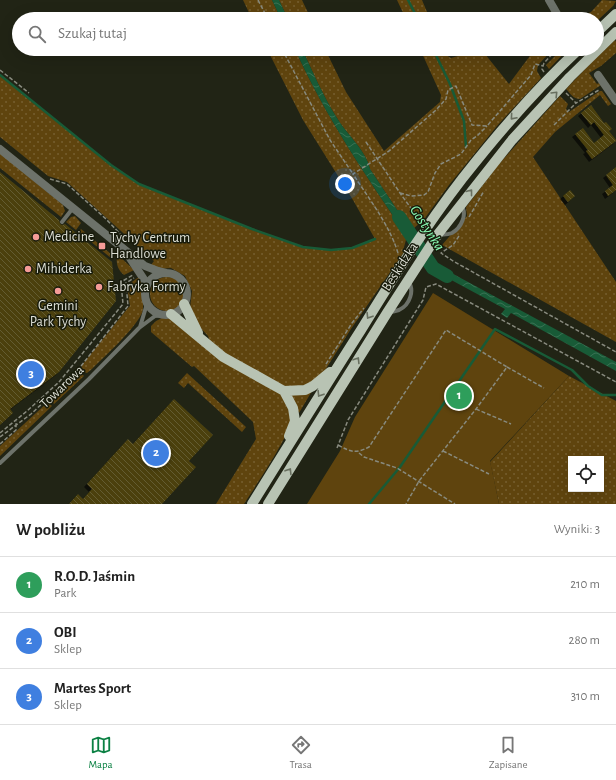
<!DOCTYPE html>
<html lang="pl">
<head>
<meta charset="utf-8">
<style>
  :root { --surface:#fff; --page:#f6f6f6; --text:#222; --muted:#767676; --line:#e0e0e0; --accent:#0b8043 }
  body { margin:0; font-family:"Alegreya Sans",sans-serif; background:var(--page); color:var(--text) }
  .controls { position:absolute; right:12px; bottom:12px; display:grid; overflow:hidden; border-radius:0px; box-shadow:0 4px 16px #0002 }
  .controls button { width:36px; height:36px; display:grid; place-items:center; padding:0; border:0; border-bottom:1px solid var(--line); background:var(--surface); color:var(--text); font:20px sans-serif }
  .you { position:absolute; left:345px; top:184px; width:14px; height:14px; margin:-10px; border:3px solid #fff; border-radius:50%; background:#1a73e8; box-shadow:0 0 0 6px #1a73e833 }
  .badge { display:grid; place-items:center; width:26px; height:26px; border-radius:50%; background:var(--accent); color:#fff; font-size:13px; font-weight:700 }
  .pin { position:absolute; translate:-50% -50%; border:2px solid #fff; box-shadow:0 1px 4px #0006 }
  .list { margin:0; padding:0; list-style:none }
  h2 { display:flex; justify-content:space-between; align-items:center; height:52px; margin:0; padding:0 16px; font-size:17px }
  h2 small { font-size:13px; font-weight:400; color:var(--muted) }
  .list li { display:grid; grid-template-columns:26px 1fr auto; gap:12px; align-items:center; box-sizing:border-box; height:56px; padding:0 16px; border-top:1px solid var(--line) }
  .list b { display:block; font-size:15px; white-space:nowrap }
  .list p { margin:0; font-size:13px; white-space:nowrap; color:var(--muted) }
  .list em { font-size:13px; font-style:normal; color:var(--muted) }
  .icon { flex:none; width:22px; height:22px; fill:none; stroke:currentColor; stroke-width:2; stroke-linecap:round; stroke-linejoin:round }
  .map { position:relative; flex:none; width:616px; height:504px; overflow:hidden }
  .search { position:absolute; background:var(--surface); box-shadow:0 4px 16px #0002; left:12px; right:12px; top:12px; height:44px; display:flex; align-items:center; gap:10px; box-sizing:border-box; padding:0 14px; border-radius:22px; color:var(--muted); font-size:15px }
  .sheet { height:220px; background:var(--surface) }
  nav { display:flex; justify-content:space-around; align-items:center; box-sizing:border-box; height:56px; border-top:1px solid var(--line); background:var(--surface); font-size:11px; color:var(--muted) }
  nav a { display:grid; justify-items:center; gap:2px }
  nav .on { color:var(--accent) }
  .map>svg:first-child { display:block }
  .grass { fill:url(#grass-dots); fill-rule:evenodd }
  .garden { fill:#5f440e }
  .water { fill:url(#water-waves) }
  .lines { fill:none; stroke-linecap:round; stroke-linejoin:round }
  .stream { stroke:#185b37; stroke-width:2.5 }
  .river { stroke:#185b37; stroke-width:14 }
  .building { fill:url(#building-back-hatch); filter:url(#shadow) }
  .path { stroke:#888a7e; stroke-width:1.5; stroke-dasharray:4 2; stroke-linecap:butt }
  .lane { stroke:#6d726a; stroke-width:4 }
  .street { stroke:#6d726a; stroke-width:8 }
  .primary { stroke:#b8c3b3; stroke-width:10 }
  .oneway { stroke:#686f5f }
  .poi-dot { fill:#f59b97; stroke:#181b0b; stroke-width:1.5 }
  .labels { text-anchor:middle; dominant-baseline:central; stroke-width:3; stroke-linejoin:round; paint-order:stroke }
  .poi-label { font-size:14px; fill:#dddfd5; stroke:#181b0b; text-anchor:start }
  .street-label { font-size:14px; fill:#dddfd5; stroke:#181b0b }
  .water-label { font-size:15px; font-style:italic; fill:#89fab4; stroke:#181b0b }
</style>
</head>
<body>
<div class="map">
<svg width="616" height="504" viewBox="0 0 616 504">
  <defs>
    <pattern id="grass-dots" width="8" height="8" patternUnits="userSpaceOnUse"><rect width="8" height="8" fill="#5f440e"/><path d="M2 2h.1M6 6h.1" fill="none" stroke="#765f30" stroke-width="1.8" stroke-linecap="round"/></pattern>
    <pattern id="water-waves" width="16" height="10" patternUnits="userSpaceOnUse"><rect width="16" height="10" fill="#185b37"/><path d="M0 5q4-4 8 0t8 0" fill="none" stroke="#397253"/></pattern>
    <pattern id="building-back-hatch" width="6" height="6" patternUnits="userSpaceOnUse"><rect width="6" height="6" fill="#4b4110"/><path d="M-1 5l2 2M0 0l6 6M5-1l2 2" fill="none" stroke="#645c32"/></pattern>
    <filter id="shadow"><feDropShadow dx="-3" dy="3" stdDeviation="0" flood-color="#0009"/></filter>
  </defs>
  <rect width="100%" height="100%" fill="#212415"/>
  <path class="grass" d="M243,0H272L281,19H252Z
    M279,0H302L311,19H288Z
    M397,0H422L430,19H406Z
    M602,0L616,1L613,6L597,21V19H574L591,12Z
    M615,40L616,42V53L601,66L589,73L597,84L599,83L601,85L580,99C573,99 570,93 566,89L593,61Z
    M267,49H295C325,116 366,176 407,236L403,251L404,252L351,329L322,375L309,385L287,387L282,385L232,358L210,342L208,336L197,324L190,308L192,291L185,276L171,268L159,269L151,265L154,261L67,182L48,176L0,137V76L111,165L139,184L227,219L303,247L331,250L352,248L375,239L353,200L303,120Z
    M302,49H325L346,92L384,151L440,102L441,95L420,49H444L446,55L451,58L458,56L466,49H481L509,84L535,49H553L538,65L537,71L541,78L497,126L449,185L425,218L411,231L370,169C366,150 347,135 337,118C323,96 313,72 302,49Z
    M562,49H568L549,69L546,65Z
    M600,91H602L611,104L608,106L600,95L555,132L533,157L616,282V342L442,245L467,216L466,207L499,164L560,96L568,104L566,109L569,112Z
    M0,153L63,205L65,211L61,217L0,168Z
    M75,216L81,223L76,230L66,222L71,217Z
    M81,229L111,254V258L79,232Z
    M117,254L134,270L124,275C117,269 116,263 117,254Z
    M150 294a17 17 0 1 1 34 0a17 17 0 1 1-34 0Z
    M139,277C140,279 142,283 142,285C143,289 144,310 142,313C134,330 106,355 92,369L87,373L84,372L81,369L82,365L128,308L130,306C128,290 124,286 139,277Z
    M162,318H169L282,395C286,400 292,410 292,417C292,433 254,488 244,504H216L256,439L253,422L194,366L192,367L151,332V326L156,321Z
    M80,372L84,376L54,404L51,400Z
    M187,373L246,427L242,432L188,383L184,388L178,383Z
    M569,376L616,401V504H499L490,462ZM571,459H601V489H571Z
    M312,391L299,413L290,394Z
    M48,402L52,406L0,456V446Z"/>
  <path class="garden" d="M433,293L569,376L490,461L499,504H307L340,451L355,417Z"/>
  <path class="water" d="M272,0H279L288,19H281Z
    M295,49H302C313,72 323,96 337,118C347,135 366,150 370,169L411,231L407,236C366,176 325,116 295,49Z
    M433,263L616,362V371L511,313L507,318L501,314L505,309L429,268Z"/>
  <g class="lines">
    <path class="stream" d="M408,0L418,19
      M433,49L450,84L464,121L466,147
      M0,75L111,165L139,184L252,229L303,247L331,250L352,248L375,239
      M369,504L400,467L495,329L572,370L588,386L602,395H616"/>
    <path class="river" d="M399,217L433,268L447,276"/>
  </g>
  <path class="building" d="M591,105L604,123L606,122L612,129L609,131L616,140V141L592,159L586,151L588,150L575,134L583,128L594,143L604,135L594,122L591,125L581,113Z
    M616,167V190L608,196L605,191L613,185L606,175Z
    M0,172L59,220L60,224L62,225L65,224L112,262L116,301L59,372L10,409L13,413L0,425Z
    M570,190L575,196L568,202L563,196Z
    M174,399L213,435L189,461L196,467L162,504H69L78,494L83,499L92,489L87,484L128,439L133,444Z"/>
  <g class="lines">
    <path class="path" d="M258,0L268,19
      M282,49L330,140L353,174
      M0,70L29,93
      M544,72L542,69L544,63L557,49
      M566,93L576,103L599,90
      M554,125L576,103
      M366,142L400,193L418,218
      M50,179L67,184L106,219L124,238
      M400,193L411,196L424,195L428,192L435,173L441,164L461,154L471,140L477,136L487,126
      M469,217L484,191
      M459,236L453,245L441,253L453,261L616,352
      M398,253C389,224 369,199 353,174L389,151L436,110L446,99L448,90L456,86L472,125L487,126L531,75L535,64L543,66
      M326,364L352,323L364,308
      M507,367L544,388
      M476,409L511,424
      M0,433L27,411L59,382L123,304L121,282L133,275
      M0,437L31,414L78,370L128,306L126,283L134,278
      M0,444L16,430V421
      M338,445C351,452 355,454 369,447L446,330L507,367L476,409L419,481L406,504
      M337,448L348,420L423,300L426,287L436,284L616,382
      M443,451L489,474
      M359,453L364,457L397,468L455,504"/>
    <path class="lane" d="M62,222L73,208
      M438,234C443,235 447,235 452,233C461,228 468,214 461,205
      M389,312C392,312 396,311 399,310C410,305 415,290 408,281
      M140,327L146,307L145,296
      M0,463L89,379L139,328L155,316L163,315"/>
    <path class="street" d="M549,0L560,19
      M598,75L616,101
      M0,149L145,266L158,271L166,273
      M128,255L145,281L146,289
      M145 294a21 21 0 1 1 42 0a21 21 0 1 1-42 0Z"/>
    <path class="primary" d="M597,32L616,14
      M184,304L198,333
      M171,314L223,357L284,391L305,390L313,386L330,372
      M284,391L293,408L295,421L289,436
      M252,504C288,446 324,388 361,330C393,278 425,227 462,179C498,133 536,89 579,49
      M268,504L387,313L438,234L512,140L570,77L616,32"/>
  </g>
  <defs><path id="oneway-chevron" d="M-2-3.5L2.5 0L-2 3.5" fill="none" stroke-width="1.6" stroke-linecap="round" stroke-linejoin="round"/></defs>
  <g class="oneway">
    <use href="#oneway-chevron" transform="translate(555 94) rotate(-46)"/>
    <use href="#oneway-chevron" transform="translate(513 117) rotate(131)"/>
    <use href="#oneway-chevron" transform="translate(470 192) rotate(-52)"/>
    <use href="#oneway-chevron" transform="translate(369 316) rotate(122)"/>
    <use href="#oneway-chevron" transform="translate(357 360) rotate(-58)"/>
    <use href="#oneway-chevron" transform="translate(320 394) rotate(122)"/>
    <use href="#oneway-chevron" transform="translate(289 471) rotate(-58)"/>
  </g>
  <g class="poi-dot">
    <circle cx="36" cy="237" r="4"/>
    <rect x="98" y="242" width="8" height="8" rx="2"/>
    <circle cx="28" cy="269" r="4"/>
    <circle cx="99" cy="287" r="4"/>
    <circle cx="58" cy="291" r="4"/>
  </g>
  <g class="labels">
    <g class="poi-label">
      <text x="44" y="237">Medicine</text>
      <text x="110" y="238">Tychy Centrum<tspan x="110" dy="16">Handlowe</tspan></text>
      <text x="36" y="269">Mihiderka</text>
      <text x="107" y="287">Fabryka Formy</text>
      <text x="58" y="306" text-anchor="middle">Gemini<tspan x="58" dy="16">Park Tychy</tspan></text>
    </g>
    <g class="street-label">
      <text transform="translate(400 267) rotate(-57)">Beskidzka</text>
      <text transform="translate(62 387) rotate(-44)">Towarowa</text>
    </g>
    <g class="water-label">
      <text transform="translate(427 228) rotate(57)">Gostynka</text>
    </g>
  </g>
</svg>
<div class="controls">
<button><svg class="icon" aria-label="locate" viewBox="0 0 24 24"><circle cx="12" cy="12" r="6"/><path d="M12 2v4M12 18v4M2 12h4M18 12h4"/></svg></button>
</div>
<div class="you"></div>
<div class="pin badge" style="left:459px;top:396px;background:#2e9e5b">1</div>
<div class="pin badge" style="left:156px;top:453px;background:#3f7fe0">2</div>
<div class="pin badge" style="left:31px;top:374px;background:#3f7fe0">3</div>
<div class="search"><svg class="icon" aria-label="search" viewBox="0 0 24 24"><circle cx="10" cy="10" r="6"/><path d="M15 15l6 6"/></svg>Szukaj tutaj</div>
</div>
<section class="sheet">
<h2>W pobliżu<small>Wyniki: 3</small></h2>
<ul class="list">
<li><span class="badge" style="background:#2e9e5b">1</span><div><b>R.O.D. Jaśmin</b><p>Park</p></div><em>210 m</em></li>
<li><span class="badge" style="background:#3f7fe0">2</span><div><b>OBI</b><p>Sklep</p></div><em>280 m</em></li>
<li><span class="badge" style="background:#3f7fe0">3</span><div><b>Martes Sport</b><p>Sklep</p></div><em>310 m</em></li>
</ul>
</section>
<nav>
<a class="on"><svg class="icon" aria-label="map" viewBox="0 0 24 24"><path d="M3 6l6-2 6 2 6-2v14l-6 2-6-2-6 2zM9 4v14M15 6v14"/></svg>Mapa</a>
<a><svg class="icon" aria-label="directions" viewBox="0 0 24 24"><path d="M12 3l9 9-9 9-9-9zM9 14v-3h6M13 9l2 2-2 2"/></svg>Trasa</a>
<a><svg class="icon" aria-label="saved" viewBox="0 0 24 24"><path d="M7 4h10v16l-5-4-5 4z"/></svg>Zapisane</a>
</nav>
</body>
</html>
